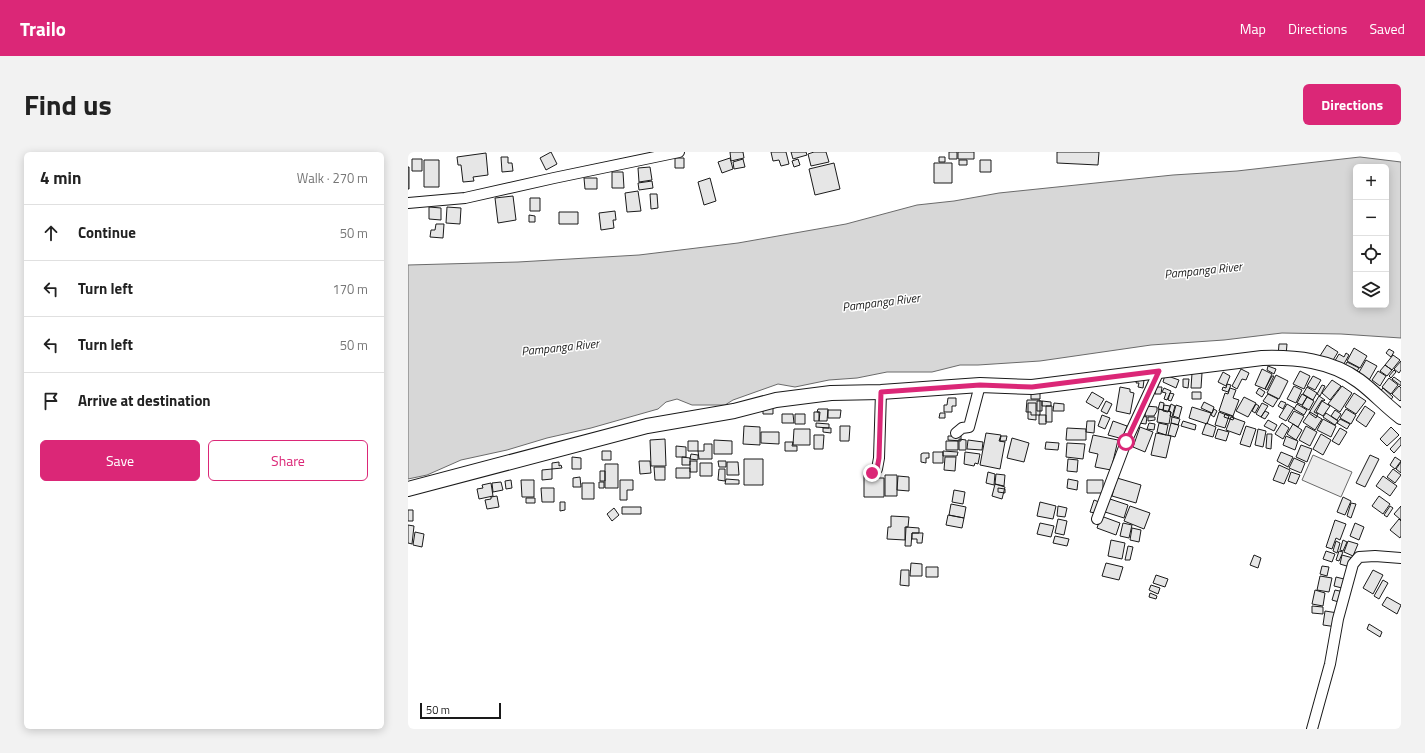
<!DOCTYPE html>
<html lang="en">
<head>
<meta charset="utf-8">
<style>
  :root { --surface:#fff; --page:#f2f2f2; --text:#222; --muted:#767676; --line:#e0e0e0; --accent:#db2777 }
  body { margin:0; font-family:"Titillium Web",sans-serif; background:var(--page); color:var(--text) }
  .controls { position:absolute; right:12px; top:12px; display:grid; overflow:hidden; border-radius:6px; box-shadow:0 2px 10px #0003 }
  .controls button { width:36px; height:36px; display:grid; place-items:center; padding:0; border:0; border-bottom:1px solid var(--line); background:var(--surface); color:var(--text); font:20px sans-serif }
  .scale { position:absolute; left:12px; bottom:10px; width:81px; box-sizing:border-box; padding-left:4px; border:2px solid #1a1a1a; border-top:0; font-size:11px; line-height:14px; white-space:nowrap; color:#1a1a1a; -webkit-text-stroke:3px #fff; paint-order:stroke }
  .stop { position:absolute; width:12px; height:12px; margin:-9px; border:3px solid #db2777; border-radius:50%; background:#fff }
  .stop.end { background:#db2777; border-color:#fff; box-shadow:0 1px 4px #0008 }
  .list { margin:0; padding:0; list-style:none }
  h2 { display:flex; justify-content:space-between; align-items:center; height:52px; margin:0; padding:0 16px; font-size:17px }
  h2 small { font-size:13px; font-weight:400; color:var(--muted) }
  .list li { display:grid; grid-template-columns:26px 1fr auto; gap:12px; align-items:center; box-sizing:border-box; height:56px; padding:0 16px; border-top:1px solid var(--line) }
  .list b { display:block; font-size:15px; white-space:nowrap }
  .list em { font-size:13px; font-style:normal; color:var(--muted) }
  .actions { display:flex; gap:8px; padding:12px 16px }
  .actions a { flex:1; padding:9px 0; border:1px solid var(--accent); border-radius:6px; text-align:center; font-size:14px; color:var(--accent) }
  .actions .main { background:var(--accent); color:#fff }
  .icon { flex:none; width:22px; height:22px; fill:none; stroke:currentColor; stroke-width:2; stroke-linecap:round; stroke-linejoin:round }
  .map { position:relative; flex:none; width:993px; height:577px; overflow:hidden; border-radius:6px }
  header { display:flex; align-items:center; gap:24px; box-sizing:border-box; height:56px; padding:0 20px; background:var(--accent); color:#fff }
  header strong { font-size:19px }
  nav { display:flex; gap:22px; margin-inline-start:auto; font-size:14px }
  .intro { display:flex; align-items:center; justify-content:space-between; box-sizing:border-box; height:96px; padding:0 24px }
  h1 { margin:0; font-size:28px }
  .button { padding:10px 18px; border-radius:6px; background:var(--accent); color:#fff; font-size:14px; font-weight:700 }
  main { display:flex; gap:24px; padding:0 24px }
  aside { flex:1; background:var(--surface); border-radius:6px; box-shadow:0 2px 10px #0003 }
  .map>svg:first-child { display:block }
  .built { fill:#ededed; stroke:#6a6a6a }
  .water { fill:#d7d7d7; stroke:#6a6a6a; fill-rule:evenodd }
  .building { fill:#e6e6e6; stroke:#1a1a1a }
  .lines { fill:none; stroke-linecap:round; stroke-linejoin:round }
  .street-casing { stroke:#1a1a1a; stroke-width:12 }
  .secondary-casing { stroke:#1a1a1a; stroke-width:16 }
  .street { stroke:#fff; stroke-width:10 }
  .secondary { stroke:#fff; stroke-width:14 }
  .route { stroke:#db2777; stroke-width:5 }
  .labels { text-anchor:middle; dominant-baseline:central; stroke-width:3; stroke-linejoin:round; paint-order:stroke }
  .water-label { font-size:12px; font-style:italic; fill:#1a1a1a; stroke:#fff }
</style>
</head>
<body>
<header>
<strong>Trailo</strong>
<nav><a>Map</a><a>Directions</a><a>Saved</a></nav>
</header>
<div class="intro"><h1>Find us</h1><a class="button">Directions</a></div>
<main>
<aside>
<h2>4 min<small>Walk · 270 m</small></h2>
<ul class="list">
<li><svg class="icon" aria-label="ahead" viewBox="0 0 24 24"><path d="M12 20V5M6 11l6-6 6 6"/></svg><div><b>Continue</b></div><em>50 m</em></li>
<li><svg class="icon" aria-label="left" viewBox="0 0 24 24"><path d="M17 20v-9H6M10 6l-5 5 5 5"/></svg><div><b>Turn left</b></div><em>170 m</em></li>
<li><svg class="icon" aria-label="left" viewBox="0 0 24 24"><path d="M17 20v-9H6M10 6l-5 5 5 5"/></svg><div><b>Turn left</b></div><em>50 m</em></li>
<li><svg class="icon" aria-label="arrive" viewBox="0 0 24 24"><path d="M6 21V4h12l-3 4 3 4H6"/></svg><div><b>Arrive at destination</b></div></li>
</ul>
<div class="actions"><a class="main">Save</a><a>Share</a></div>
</aside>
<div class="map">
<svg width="993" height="577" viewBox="0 0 993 577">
  <rect width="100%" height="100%" fill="#fff"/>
  <path class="built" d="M905,303L944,320L933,345L894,328Z"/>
  <path class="water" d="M952,5L993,10V186L933,182L874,181L816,188L743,193L632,209L570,213H552L524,220H479L449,226L421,228L387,235L370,232L325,248L317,253H284L269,247L258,250L250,257L183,276L139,286L99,298L53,308L19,323L0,327V113L110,110L231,103L330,91L438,72L509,53L546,49L591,41L765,23L829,19ZM948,15H978V153H948Z"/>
  <path class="building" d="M143,0L149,12L138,18L132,6Z
    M322,0H335L336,6L323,9Z
    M363,0H378L381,12L373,14L371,8L365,9Z
    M383,0H398L399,3L385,7Z
    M406,0H418L421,10L403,14L400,2Z
    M541,0H549V7H541Z
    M550,0H566V7H550Z
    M649,0H691L690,13L649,11Z
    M78,1L80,23L65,25L66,29L55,30L53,13H50L49,5Z
    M93,5H100V11H104L105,19L94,20Z
    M531,5H537V10H531Z
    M267,6H276V16H267Z
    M322,6L325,17L314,21L310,10Z
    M4,7H14V19H4Z
    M335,7L337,15L326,17L325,10Z
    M390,7L392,13L386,15L384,9Z
    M16,8H31V35H16Z
    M551,8H559V13H551Z
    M572,8H583V20H572Z
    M426,11L432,37L407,43L401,17Z
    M526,11H544V31H526Z
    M0,15H1V37H0Z
    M242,15L244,28L231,30L230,16Z
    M204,20H215L216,36H204Z
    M176,26H189V37H177Z
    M302,26L308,49L296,53L290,30Z
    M244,29L245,36L231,38L230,31Z
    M230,39L233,59L219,60L217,41Z
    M242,42H249L250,56L243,57Z
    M105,44L108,68L90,71L87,46Z
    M122,46H132V59H122Z
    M21,55L33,56V68L21,67Z
    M39,55L53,56L52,72L38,71Z
    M207,59L208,68H205L206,76L193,78L191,61Z
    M151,60H170V72H151Z
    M121,63L127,64V70H121Z
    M28,72H36L35,86L22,85L23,78H27Z
    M871,192H879L878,204H870Z
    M919,193L930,200L922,213L910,207Z
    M946,196L959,204L952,216L939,209Z
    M981,197L986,200L983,205L978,201Z
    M938,201L941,203L933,217L925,212L931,202L936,205Z
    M985,203L992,208L984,218L977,213Z
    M958,208L969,214L960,230L949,224Z
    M993,209V218L991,221L986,217Z
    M939,210L951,216L946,224L935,217Z
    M977,213L984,218L979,224L972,219Z
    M860,214L868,217L866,222L859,218Z
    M833,217L841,221L838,228L834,227L829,237L824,234Z
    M854,217L864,222L857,237L847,233Z
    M986,218L988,220L983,226L981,224Z
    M892,219L902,224L896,237L885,232Z
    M970,219L978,224L972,234L964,228Z
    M815,220L822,224L818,234L810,230Z
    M784,221H794L793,236H783Z
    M757,223L771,228L768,236L755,230Z
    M868,223L880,229L871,247L859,241Z
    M864,224H866L859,238L857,237Z
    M905,224L913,228L907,238L899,234Z
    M986,225L993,230V234L984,227Z
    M981,226L990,233L983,242L974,235Z
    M729,227L736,228L735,236L730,235L731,231H728Z
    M775,227H781L780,236L775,235Z
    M924,228L933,234L922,248L914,241Z
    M819,232L823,233L820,240L814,238L815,235L818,236Z
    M914,233L917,234L912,244L909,242Z
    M886,234L894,238L888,251L879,247Z
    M934,234L944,241L932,260L920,252Z
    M991,234L993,236V248L992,249L984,242Z
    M712,235L722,237V240L726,241L722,262L708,259Z
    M748,235H754L753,242H747Z
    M899,235L909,241L905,248L895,242Z
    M756,236L763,239L759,248L756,247L758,241L754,240Z
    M822,236L828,238L825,246L831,248L825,264L811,259L817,241L820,242Z
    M851,236L857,240L854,245L848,241Z
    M975,236L985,245L980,251L969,243Z
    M684,240L696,247L690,257L678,250Z
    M784,240H793V247H784Z
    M623,241H632V247H623Z
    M762,241L766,242L763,249L760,248Z
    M946,241L958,249L948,262L937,255Z
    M860,242L870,247L865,255L855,249Z
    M894,242L899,245L894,253L889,251Z
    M911,244L917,248L916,249L914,248L906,260L910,262L908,266L901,261Z
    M836,245L848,251L840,265L828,259Z
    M899,245L906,249L901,258L894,254Z
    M540,246H548V254H544V260H536V253H539Z
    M619,248H632V263H623V260H618Z
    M629,249H634V259H629Z
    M634,249L643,250V254H634Z
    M698,249L704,252L699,262L693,259Z
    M873,249L878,251L875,257L870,254Z
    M914,249L922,254L915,264L908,260Z
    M752,250L756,251L755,258L750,257Z
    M796,250L806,255L804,261L793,256Z
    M620,251H628V268L620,267Z
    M646,251L656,252V259H645Z
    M854,251L860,254L853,265L848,262Z
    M763,252L767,254L764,265L762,264L763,260L761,259Z
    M848,252L851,254L847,261L844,259Z
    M879,252L886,256L878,269L871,265Z
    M889,252L899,258L896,263L886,257Z
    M756,253L762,254L760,260L755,259Z
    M768,253L774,255L771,266L765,264Z
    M638,254H644V270H638Z
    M738,254L749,255V259L746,264H737Z
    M957,254L967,261L958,275L948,268Z
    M784,255L803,261L799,272L781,266Z
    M355,256H365V262H355Z
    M410,257H420L419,269H411L412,260H409Z
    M751,257L763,260L761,272L749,270Z
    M806,257L809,259L806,265L803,263Z
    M938,257L948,263L943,272L932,266Z
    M420,258H433L432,266H420Z
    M927,258L933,262L929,268L923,264Z
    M857,259L861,261L857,267L853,265Z
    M886,259L896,264L890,275L880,269Z
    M406,260H411V269H406Z
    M811,260L821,264L817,276L807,273Z
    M902,260L914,267L907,278L895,270Z
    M532,261H537V266H531Z
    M918,261L930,269L927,273L915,265Z
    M374,262H385L386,271H374Z
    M387,262H397V272H387Z
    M817,262L826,265L825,268L816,265Z
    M631,263H638V272H631Z
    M694,263L702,266L697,277L690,274Z
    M732,264L739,265L738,272L731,271Z
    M740,265H747V268L740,269Z
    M764,265L772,267L770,273L763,271Z
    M823,265L837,270L832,283L818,278Z
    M915,267L928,274L923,285L909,278Z
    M932,267L942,272L939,277L929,271Z
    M860,268L869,273L866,279L856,274Z
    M679,269H687L686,281L678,280Z
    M705,269L719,274L715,287L700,283Z
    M775,269L788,273L787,278L773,274Z
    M408,271L421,272V276L408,275Z
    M741,271L747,272L746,278L739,277Z
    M751,271L760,273L758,283L749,280Z
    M763,271L771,273L767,285L760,283Z
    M798,271L808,275L805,285L794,282Z
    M874,271L881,276L875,287L867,282Z
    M885,272L894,278L888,288L879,282Z
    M336,274L352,275V293L335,292Z
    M432,274H442L441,289H432Z
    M838,274L848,277L842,295L832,292Z
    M898,274L909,280L902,294L891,288Z
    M732,275L745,280L737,300L725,295Z
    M983,275L991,283L979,294L972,287Z
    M415,276H423V281L415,280Z
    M659,276L678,277V288H658Z
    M932,276L939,280L931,293L924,289Z
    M386,277H402V293H385Z
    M810,277L821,280L818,289L807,286Z
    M850,277L858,279L855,295L847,293Z
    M353,280H371V292L353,291Z
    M578,281L593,283L591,289L597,290L592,317L572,313Z
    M748,281L763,284L758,306L743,303Z
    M859,282H864L863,297L858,296Z
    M913,282L923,288L915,303L905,297Z
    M406,283H416L415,297H406Z
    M685,283L710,288L703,318L687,315L690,302L681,300Z
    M540,284H553V289L540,288Z
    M593,284H599L598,289H592Z
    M878,284L890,289L887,298L875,293Z
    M993,285V293L986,301L982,297Z
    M604,286L621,291L616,310L599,306Z
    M257,287L258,314H243L242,288Z
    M551,287L558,288V298H551Z
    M306,288L324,289V302H306Z
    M560,288L575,290L574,298L559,297Z
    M280,289H290V299H280Z
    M538,289H550V298H538Z
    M377,290H385L384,294H389V299H377Z
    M638,290L651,291L650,298L637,297Z
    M659,291L677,292L675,307L658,305Z
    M296,292H304V307H291L290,299H296Z
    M893,293L904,297L899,310L888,305Z
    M268,294L278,295V305H268Z
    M194,299H203V308H194Z
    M535,299L550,300L549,304H535Z
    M525,300H535V311H525Z
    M557,300L572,302L570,312L567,311L566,314L556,312Z
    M873,300L885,305L880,315L869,309Z
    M515,301H521V306H518V311L513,310V302Z
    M283,302L290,303V308L282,307Z
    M962,303L971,307L957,335L948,331Z
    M164,305L173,306V317H164Z
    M274,305L282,306V313H274Z
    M537,305H548L547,319L536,318Z
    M987,305L993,309L987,317L982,313Z
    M886,306L897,311L893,321L881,316Z
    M336,307H355V333H336Z
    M660,307L670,308L669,320L659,319Z
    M231,309H242L243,321L232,322Z
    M282,309H289V320H282Z
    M310,309H318V315H311Z
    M151,310V314L153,313L154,316L144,317V311Z
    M319,310H330L331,323H319Z
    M993,310V321L988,317Z
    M292,311H304V324H292Z
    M197,312H210V336H197Z
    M871,313L882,318L876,332L865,328Z
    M246,315H257V328H247Z
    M268,316H282V326H268Z
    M144,317V327L134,328V318Z
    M311,317H317V329L310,328Z
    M985,317L993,323L987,331L979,325Z
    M192,319H197V329H192Z
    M580,320L587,322L586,333L578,331Z
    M883,320L892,323L888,332L880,329Z
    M588,322L597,323L596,334L587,332Z
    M456,323H469V326H476V345H456Z
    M477,323H489V344H477Z
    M490,324L501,325V339L489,338Z
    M975,324L989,334L982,344L968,334Z
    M172,325L173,335H165V326Z
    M709,326L733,333L728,351L704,344Z
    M318,327L331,328V332H317Z
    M660,327L670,329L669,338L659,336Z
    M103,328L104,336L98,337L97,329Z
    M113,328H126V345H114Z
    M212,328H225V338H219V348H212Z
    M679,328H695V341H679Z
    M93,330L95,338L85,340L84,331Z
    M191,330H196V336H191Z
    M83,331L85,344L71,347L69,337L75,336L74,333Z
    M174,331H186V347H174Z
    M587,332L597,335L594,347L584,344Z
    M133,336H146V350H134Z
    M590,336L597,337V341L590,340Z
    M546,338L557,340L555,352L544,350Z
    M89,344L91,355L79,357L77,348L83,347V345Z
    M971,344L982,352L975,362L964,354Z
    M935,345L943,349L937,363L929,360Z
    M118,346H127V351H118Z
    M699,346L720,353L716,366L694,359Z
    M686,348L691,350L687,361L682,360Z
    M152,350H157V358L152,359Z
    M632,350L648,354L645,367L629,364Z
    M943,351L948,352L943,366L939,364Z
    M543,352L558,355L556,366L541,363Z
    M650,354L659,356L657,365L649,364Z
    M722,354L742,361L736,377L716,369Z
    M982,354L985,356L979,365L976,363Z
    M993,354V368L986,362Z
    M214,355H233V362H214Z
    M206,356L211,363L204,369L199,362Z
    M0,358H5V369H0Z
    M540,363L556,366L554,376L538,373Z
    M483,364L501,365L500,375H497V388L479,387L480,375H483Z
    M693,364L712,371L708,383L689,376Z
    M650,367L659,369L656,383L647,381Z
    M991,367L993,369V384L992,386L982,378Z
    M927,368L938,372L932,388L928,386L924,397L918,395Z
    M632,371L646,374L643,385L629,382Z
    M715,371L724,373L721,386L712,384Z
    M947,371L956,375L951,388L942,384Z
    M0,373L6,374L4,392L0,391Z
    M498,375L511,376V381H504L503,394H497Z
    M724,376L733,378L731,390L722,388Z
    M7,380L16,382L14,395L5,393Z
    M504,381H515L514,391H509V387H504Z
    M647,384L661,387L659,394L645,391Z
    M703,388L717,391L714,407L700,404Z
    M935,388L939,390L935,399L932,398Z
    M928,389L932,391L929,401L925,399Z
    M940,389L950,392L945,404L936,400Z
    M720,394L725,395L722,408H717Z
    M918,399L927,402L924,410L915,407Z
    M931,399L935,400L931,409L928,408Z
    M846,403L853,406L850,416L842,413Z
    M934,403L945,406L942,415L932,412Z
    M503,411L514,412V424H502Z
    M698,411L715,415L711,428L694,424Z
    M914,414L921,415L919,424L912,422Z
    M518,415H530V425H518Z
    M493,418H501V434L492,433Z
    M965,418L975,423L965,442L955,436Z
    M748,423L760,427L757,435L745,431Z
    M912,424L924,426L921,440L909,438Z
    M928,425L940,428L938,437L926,434Z
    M975,428L980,431L971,447L966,444Z
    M743,433L752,436L750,442L741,438Z
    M907,438L917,441L915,454L904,452Z
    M927,438L936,440L934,451L924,448Z
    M742,441L749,444L748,447L741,445Z
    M979,445L993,453L989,462L974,453Z
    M904,454L915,455V462L904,461Z
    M917,459L930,461L929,475L915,473Z
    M961,472L974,480L972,485L959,477Z"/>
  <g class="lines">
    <g class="street-casing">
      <path id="street" d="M0,51L57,46L146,26L271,0
        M548,281L554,276L561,275L572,233
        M464,321L469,317L471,306L473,240
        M689,367L718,290L751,219
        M904,577L922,512L930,467L945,412L951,405L967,404L993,406"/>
    </g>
    <g class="secondary-casing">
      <path id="secondary" d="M0,337L239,274L326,259L368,248L423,241L473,240L572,233L624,235L854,206C887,205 923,208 951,229C966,240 978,254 993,265"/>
    </g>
    <use href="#street" class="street"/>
    <use href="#secondary" class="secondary"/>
  </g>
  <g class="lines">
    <path class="route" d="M464,321L469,317L471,306L473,240L572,233L624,235L751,219L718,290"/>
  </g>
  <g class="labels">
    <g class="water-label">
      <text transform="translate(795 118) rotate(-6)">Pampanga River</text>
      <text transform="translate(473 150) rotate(-7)">Pampanga River</text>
      <text transform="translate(152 195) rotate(-6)">Pampanga River</text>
    </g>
  </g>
</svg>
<div class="controls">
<button>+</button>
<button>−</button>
<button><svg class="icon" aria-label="locate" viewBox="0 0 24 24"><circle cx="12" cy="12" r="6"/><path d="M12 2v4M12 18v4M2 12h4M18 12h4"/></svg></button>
<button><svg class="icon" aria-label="layers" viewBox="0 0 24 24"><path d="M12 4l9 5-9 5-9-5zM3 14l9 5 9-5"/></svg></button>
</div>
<div class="scale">50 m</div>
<div class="stop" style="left:718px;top:290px"></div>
<div class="stop end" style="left:464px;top:321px"></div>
</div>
</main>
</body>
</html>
